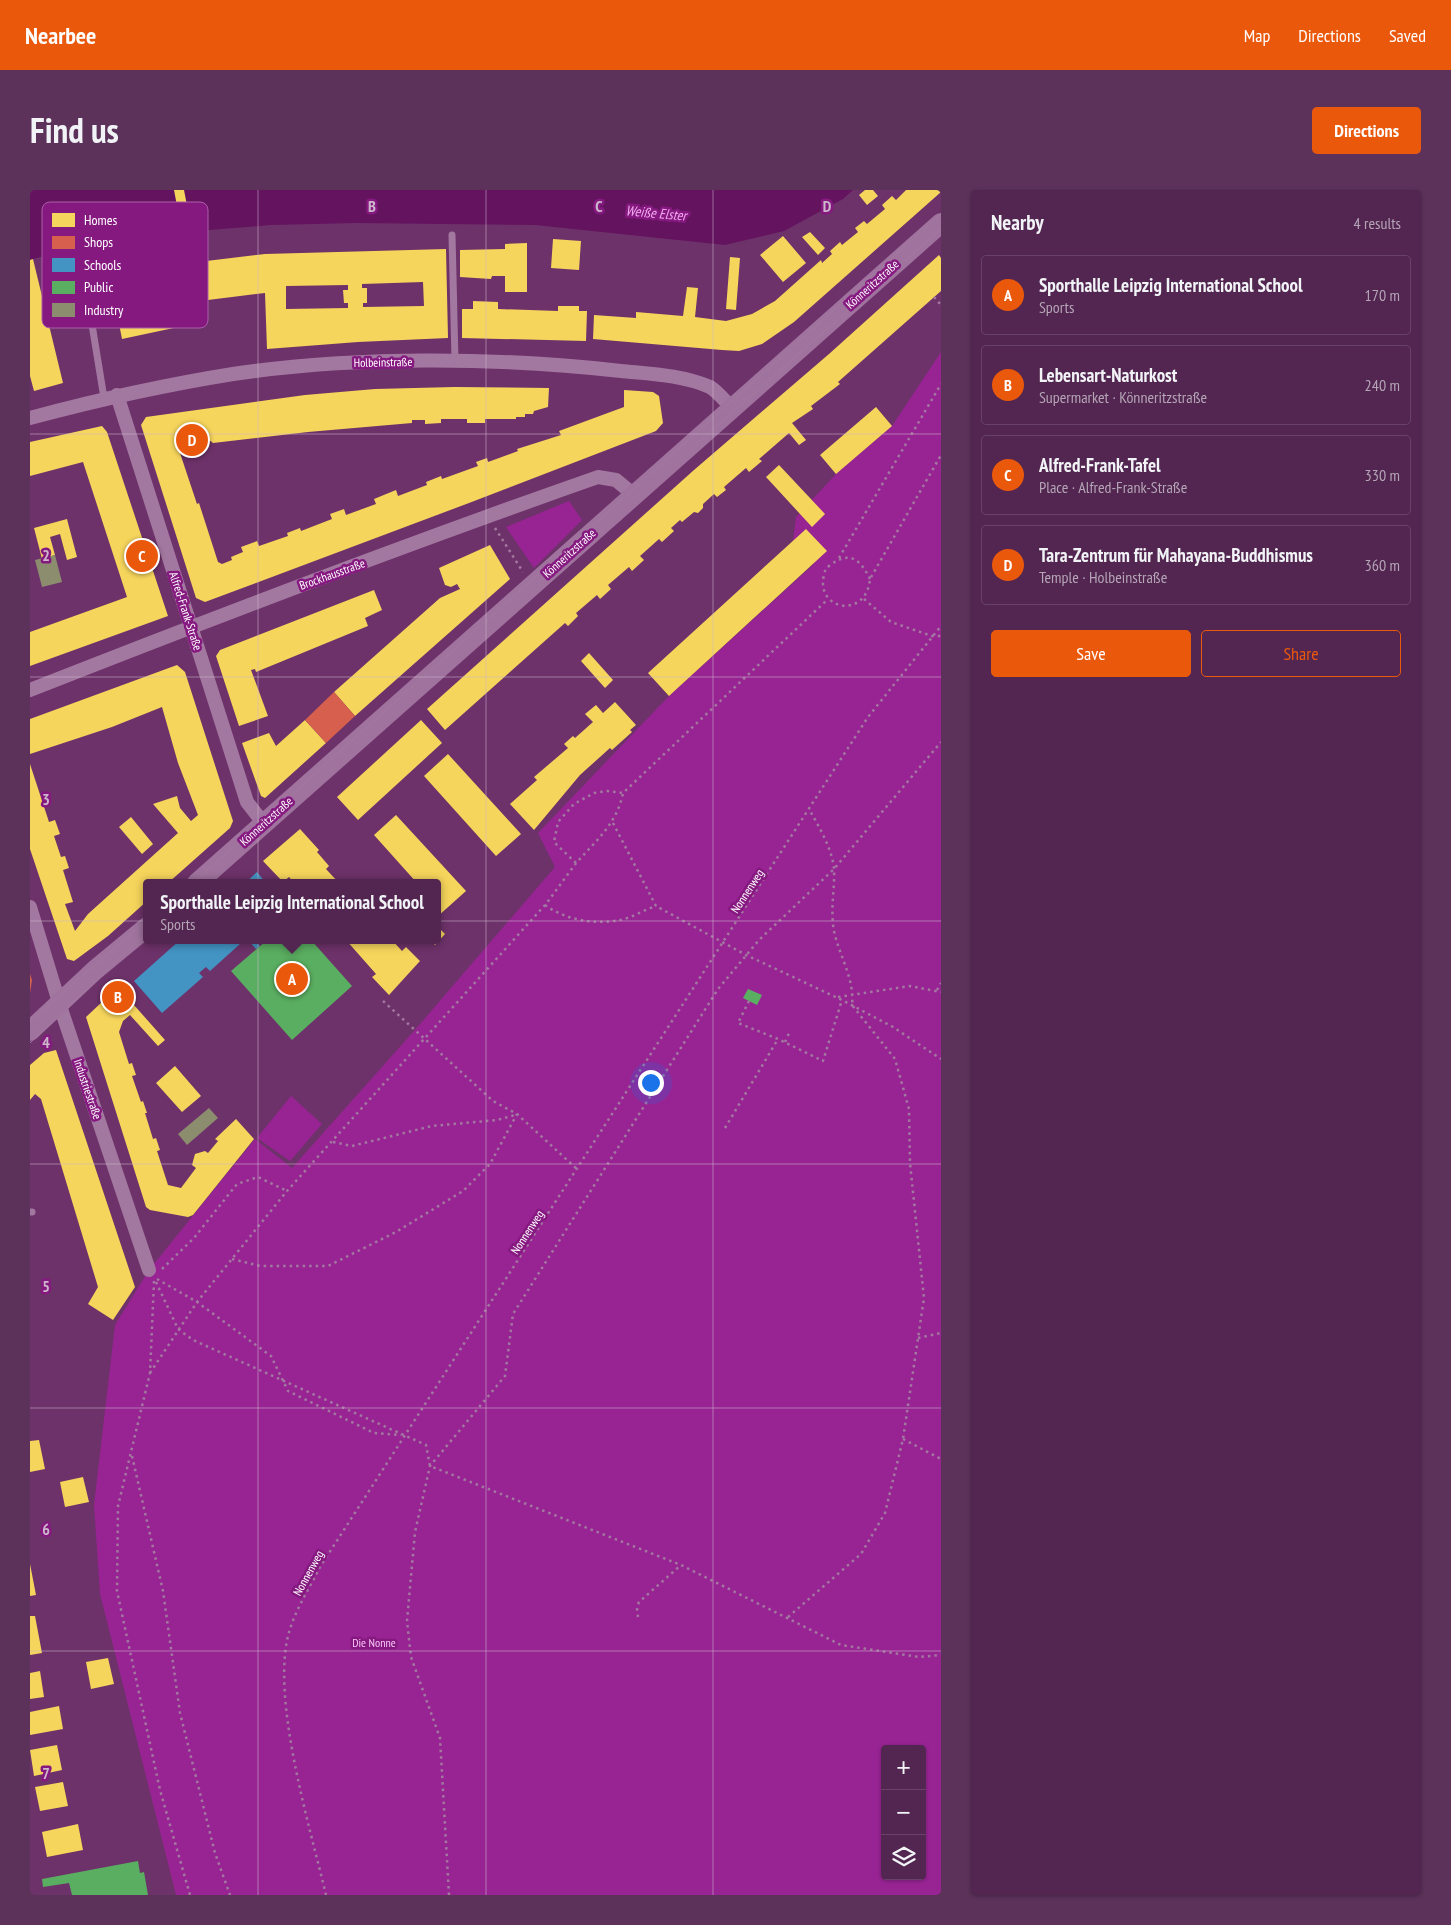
<!DOCTYPE html>
<html lang="en">
<head>
<meta charset="utf-8">
<style>
  :root { --surface:#522650; --page:#5c325a; --text:#f1f3f6; --muted:#b5a5b7; --line:#684367; --accent:#ea580c }
  body { margin:0; font-family:"PT Sans Narrow",sans-serif; background:var(--page); color:var(--text) }
  .controls { position:absolute; right:15px; bottom:15px; display:grid; overflow:hidden; border-radius:5px; box-shadow:0 1px 4px #0004 }
  .controls button { width:45px; height:45px; display:grid; place-items:center; padding:0; border:0; border-bottom:1px solid var(--line); background:var(--surface); color:var(--text); font:25px sans-serif }
  .you { position:absolute; left:620px; top:892px; width:18px; height:18px; margin:-12px; border:4px solid #fff; border-radius:50%; background:#1a73e8; box-shadow:0 0 0 8px #1a73e833 }
  .badge { display:grid; place-items:center; width:32px; height:32px; border-radius:50%; background:var(--accent); color:#fff; font-size:16px; font-weight:700 }
  .pin { position:absolute; translate:-50% -50%; border:2px solid #fff; box-shadow:0 1px 5px #0006 }
  .popup { position:absolute; left:113px; top:689px; width:298px; height:65px; box-sizing:border-box; display:grid; place-content:center; border-radius:5px; background:var(--surface); filter:drop-shadow(0 1px 4px #0005); font-size:16px; white-space:nowrap; color:var(--muted) }
  .popup b { font-size:19px; color:var(--text) }
  .popup::after { content:''; position:absolute; left:50%; top:100%; margin-left:-10px; border:10px solid transparent; border-top-color:var(--surface) }
  .list { margin:0; padding:0; list-style:none }
  h2 { display:flex; justify-content:space-between; align-items:center; height:65px; margin:0; padding:0 20px; font-size:21px }
  h2 small { font-size:16px; font-weight:400; color:var(--muted) }
  .list li { display:grid; grid-template-columns:32px 1fr auto; gap:15px; align-items:center; box-sizing:border-box; height:80px; margin:0 10px 10px; padding:0 10px; border:1px solid var(--line); border-radius:5px }
  .list b { display:block; font-size:19px; white-space:nowrap }
  .list p { margin:0; font-size:16px; white-space:nowrap; color:var(--muted) }
  .list em { font-size:16px; font-style:normal; color:var(--muted) }
  .actions { display:flex; gap:10px; padding:15px 20px }
  .actions a { flex:1; padding:11px 0; border:1px solid var(--accent); border-radius:5px; text-align:center; font-size:18px; color:var(--accent) }
  .actions .main { background:var(--accent); color:#fff }
  .icon { flex:none; width:28px; height:28px; fill:none; stroke:currentColor; stroke-width:2; stroke-linecap:round; stroke-linejoin:round }
  .map { position:relative; flex:none; width:911px; height:1705px; overflow:hidden; border-radius:5px }
  header { display:flex; align-items:center; gap:30px; box-sizing:border-box; height:70px; padding:0 25px; background:var(--accent); color:#fff }
  header strong { font-size:24px }
  nav { display:flex; gap:28px; margin-inline-start:auto; font-size:18px }
  .intro { display:flex; align-items:center; justify-content:space-between; box-sizing:border-box; height:120px; padding:0 30px }
  h1 { margin:0; font-size:35px }
  .button { padding:12px 22px; border-radius:5px; background:var(--accent); color:#fff; font-size:18px; font-weight:700 }
  main { display:flex; gap:30px; padding:0 30px }
  aside { flex:1; background:var(--surface); border-radius:5px; box-shadow:0 1px 4px #0004 }
  .map>svg:first-child { display:block }
  .green { fill:#982494; fill-rule:evenodd }
  .water { fill:#64135f }
  .homes { fill:#f6d55c; fill-rule:evenodd }
  .shops { fill:#d6604d }
  .schools { fill:#4393c3 }
  .public { fill:#5aae61 }
  .industry { fill:#8c8c6e }
  .lines { fill:none; stroke-linecap:round; stroke-linejoin:round }
  .path { stroke:#a378a0; stroke-width:2.5; stroke-dasharray:2.5 4; stroke-linecap:butt }
  .lane { stroke:#a378a0; stroke-width:7 }
  .street { stroke:#a378a0; stroke-width:14 }
  .secondary { stroke:#9f739d; stroke-width:20 }
  .tram { stroke:#a379a0; stroke-width:1 }
  .grid { fill:none; stroke:#ccb7cb; stroke-width:1; stroke-opacity:0.55 }
  .labels { text-anchor:middle; dominant-baseline:central; stroke-width:5; stroke-linejoin:round; paint-order:stroke }
  .street-label { font-size:12px; fill:#fff; stroke:#861980 }
  .park-label { font-size:12px; fill:#f9c5f7; stroke:#861980 }
  .water-label { font-size:14px; font-style:italic; fill:#f4abf1; stroke:#861980 }
  .key { fill:#861980; stroke:#aa5ea6; stroke-width:1 }
  .key-label { font-size:14px; fill:#fff }
  .grid-label { font-size:16px; text-anchor:middle; font-weight:bold; fill:#ccb7cb; stroke:#861980; stroke-width:5; stroke-linejoin:round; paint-order:stroke }
</style>
</head>
<body>
<header>
<strong>Nearbee</strong>
<nav><a>Map</a><a>Directions</a><a>Saved</a></nav>
</header>
<div class="intro"><h1>Find us</h1><a class="button">Directions</a></div>
<main>
<div class="map">
<svg width="911" height="1705" viewBox="0 0 911 1705">
  <rect width="100%" height="100%" fill="#6e326a"/>
  <path class="green" d="M911,162V1705H146L70,1404L64,1315L85,1135L119,1080L225,949L262,978L384,841L525,677L508,643L639,506L784,374L763,351L766,327L806,284L862,236ZM855,1559H892V1686H855Z
    M539,311L552,330L504,378L476,337Z
    M261,906L292,934L260,971L227,948Z"/>
  <path class="water" d="M0,0H823L813,9L754,41L695,55L505,35L326,33L241,35L45,51L17,65L0,70Z"/>
  <path class="homes" d="M144,0H154L168,72L235,64L416,59L418,148L328,152L237,159L235,103L162,112L158,74ZM393,92L394,116L333,117V113H337V98H332V94ZM318,95V100H313L314,113H318V118L256,119V96Z
    M835,0H843L848,6L837,15L829,5Z
    M876,0H911V2L764,132L732,154L709,161L692,160L563,149L564,125L606,128V122L653,126L657,97L668,98L665,127L696,131L722,124L745,111L791,70L792,73L802,64L800,61L810,52L812,55L828,42L825,38L834,31L837,34L855,19L852,15L862,6L866,10Z
    M780,42L795,58L788,65L772,47Z
    M753,46L776,73L753,92L730,65Z
    M146,47L149,57L44,77L41,61Z
    M523,49L551,51L549,80L521,78Z
    M497,53V102H475V86H462L461,89L430,87V60L475,59V54Z
    M909,65L911,68V101L808,192L810,194L781,216L783,219L762,233L776,250L769,255L759,243L729,269L732,271L719,282L716,278L694,297L696,300L687,307L684,304L673,314V318L668,323L664,322L652,332L650,330L641,338L644,341L632,352L629,349L610,366L614,370L602,381L599,377L578,395L581,399L570,409L567,405L546,423L548,426L538,436L535,433L415,540L397,519L664,280L799,164Z
    M139,67L153,136L92,149L79,82Z
    M700,67L710,68L706,120L696,119Z
    M3,69L33,193L4,201L0,186V70Z
    M443,111L468,112V119L528,121V116H549V121H557L556,151L432,148V119H443Z
    M424,197L519,198L518,217L504,221L503,224H495V227H486V229H455V233H437V229H411V233L395,234V230H382V233L278,242L183,253L174,246L146,251L167,314L169,313L188,372L192,374L202,370L201,367L213,362L211,357L227,351L229,356L258,346L257,343L270,338L271,341L302,329L300,324L314,319L316,325L346,314L344,309L366,300L368,306L397,295L396,292L411,286L412,289L448,276L446,272L457,268L458,272L488,261L487,259L531,245L529,241L594,217V200L623,202L629,206L633,233L626,241L439,313L175,412L166,408L111,235L116,227L275,205L345,199Z
    M846,217L862,236L806,284L790,265Z
    M72,236L77,242L138,426L0,476V442L97,407L53,272L0,286V252Z
    M749,275L795,324L782,337L736,287Z
    M37,329L47,367L37,370L30,344L20,347L25,365L12,369L4,338Z
    M776,339L797,361L639,506L618,483Z
    M460,355L480,389L325,526L304,502L410,408L430,399L427,394L421,397L415,395L409,378Z
    M344,400L352,420L335,428L338,436L226,482L225,479L221,480L238,526L209,536L186,466L190,460Z
    M559,463L583,490L575,498L551,471Z
    M147,475L155,482L203,631L200,638L138,693H117V711L78,746L44,771L37,769L0,659V574L19,632L25,630L30,644L24,646L31,667L35,666L39,678L33,680L43,712L35,714L45,741L58,724L148,643L123,614L147,606L150,618L161,631L168,625L148,573L132,517L82,537L0,564V529Z
    M585,512L606,535L600,540L602,542L582,560L580,558L550,585L504,640L480,614L507,590L504,587L538,558L534,554L543,546L545,548L563,532L555,524L566,515L573,523Z
    M275,530L296,553L235,608L231,606L212,553L239,543L246,556Z
    M391,530L412,553L328,630L307,607Z
    M418,564L491,644L466,666L394,586Z
    M366,625L436,701L407,727V693H387L344,645Z
    M101,627L123,654L112,664L89,637Z
    M270,639L289,660L287,662L299,676L296,679L309,693H264L259,687L253,692L233,671Z
    M407,736L415,744L405,755L401,750H407Z
    M316,750H362L372,761L376,757L390,771L359,805L342,787L346,784Z
    M88,797L135,850L128,856L100,825L93,831L89,842L99,874L102,873L106,885L102,886L111,912L113,911L117,923H115L123,949L126,948L130,960L127,961L138,995L151,998L166,978L162,975L165,964L175,961L178,963L188,951L185,949L206,929L224,949L163,1025L158,1027L120,1020L116,1017L56,827Z
    M26,860L105,1097L83,1130L58,1114L68,1097L11,909L5,904L0,910V875L14,863Z
    M145,876L171,906L152,922L126,893Z
    M9,1250L15,1279L0,1282V1251Z
    M53,1287L59,1312L35,1317L30,1292Z
    M0,1374L6,1405L0,1406Z
    M0,1426H5L12,1463L0,1465Z
    M78,1468L84,1494L61,1499L56,1472Z
    M10,1481L14,1507L0,1509V1483Z
    M29,1516L33,1539L0,1545V1522Z
    M27,1555L32,1580L4,1586L0,1560Z
    M33,1592L38,1616L10,1621L5,1597Z
    M48,1634L53,1660L17,1667L12,1642Z"/>
  <path class="shops" d="M304,502L325,526L296,553L275,530Z
    M0,784L2,790L0,803Z"/>
  <path class="schools" d="M227,682L236,693H215Z
    M150,750H207L210,754L180,781L176,777L169,783L173,787L132,823L104,791Z
    M218,750H225L230,756L226,759Z"/>
  <path class="public" d="M237,750H281L322,796L262,850L201,781Z
    M718,799L732,805L727,815L713,808Z
    M108,1671L110,1683L114,1682L118,1705H42L39,1693L13,1697L12,1689Z"/>
  <path class="industry" d="M25,365L32,392L12,397L5,370Z
    M179,918L188,928L157,955L148,944Z"/>
  <g class="lines">
    <path class="path" d="M904,107L911,115
      M465,338L493,382
      M809,368L911,194
      M840,389C830,369 820,360 799,376C795,379 795,381 794,385C785,420 836,430 840,389L911,265
      M834,409L861,432L902,446H911
      M583,633L626,716L716,765L812,810L863,837L911,869
      M546,673L524,652L528,632L544,614L564,603L577,601L593,603
      M515,715C536,730 564,735 590,730C601,728 614,720 626,716
      M907,800L911,793
      M808,807L880,796L911,802
      M353,811L463,911L487,924L548,980
      M719,811L708,833L748,849L793,871L812,810
      M755,852L760,841
      M695,938L748,849
      M303,952L322,956L402,936L467,930L485,925
      M202,1069L230,1076H298L366,1042L433,1001L460,974L487,924
      M132,1079L164,1048L207,994L228,987L257,1001
      M127,1089L167,1112L241,1166L258,1201L344,1243L371,1245
      M124,1091L120,1183L88,1316L87,1401L130,1600L160,1705
      M126,1092L148,1139L163,1150L396,1255L400,1276L651,1375L811,1455L889,1467L911,1465
      M888,1148L911,1143
      M120,1183L167,1112L257,1001L515,715C526,701 536,686 547,672C567,650 587,633 593,603L798,409
      M873,1249L911,1269
      M102,1266L133,1401L150,1523L185,1663L200,1705
      M608,1427L607,1418L609,1412L651,1375
      M758,1427L831,1364L855,1323L873,1249L894,1108L880,973L879,919L865,869L822,815C825,790 809,765 804,741C800,720 805,699 804,679C802,658 789,637 779,619
      M296,1705C280,1637 239,1503 260,1439C267,1417 280,1397 290,1377L838,527L911,436
      M419,1705L410,1548L381,1467L377,1431L385,1342L400,1276L475,1186L483,1124L688,799L729,750L804,679L911,552"/>
    <path class="lane" d="M422,45L425,171
      M56,98L74,208
      M0,1022H2"/>
    <path class="street" d="M87,205L217,612L234,634
      M0,228C67,210 134,195 203,184C325,166 468,167 591,181C621,184 652,185 680,197C688,202 695,211 702,218
      M0,500C188,426 377,354 568,287L586,290L604,305
      M0,717L32,822L119,1080"/>
    <path class="secondary" d="M167,693L911,33
      M0,841L65,780L117,737"/>
    <path class="tram" d="M662,258L911,39
      M163,693L911,24
      M0,831L117,730
      M0,853L117,742"/>
  </g>
  <path class="grid" d="M228,0V1705M456,0V1705M683,0V1705M0,244H911M0,487H911M0,731H911M0,974H911M0,1218H911M0,1461H911"/>
  <g class="labels">
    <g class="street-label">
      <text transform="translate(842 94) rotate(-42)">Könneritzstraße</text>
      <text transform="translate(353 172) rotate(-1)">Holbeinstraße</text>
      <text transform="translate(539 363) rotate(-42)">Könneritzstraße</text>
      <text transform="translate(302 384) rotate(-20)">Brockhausstraße</text>
      <text transform="translate(156 421) rotate(72)">Alfred-Frank-Straße</text>
      <text transform="translate(236 631) rotate(-42)">Könneritzstraße</text>
      <text transform="translate(717 701) rotate(-57)">Nonnenweg</text>
      <text transform="translate(58 899) rotate(71)">Industriestraße</text>
      <text transform="translate(497 1042) rotate(-57)">Nonnenweg</text>
      <text transform="translate(278 1383) rotate(-61)">Nonnenweg</text>
    </g>
    <g class="park-label">
      <text x="344" y="1452">Die Nonne</text>
    </g>
    <g class="water-label">
      <text transform="translate(626 23) rotate(5)">Weiße Elster</text>
    </g>
  </g>
  <rect x="12" y="12" width="166" height="126" rx="8" class="key"/>
  <rect x="22" y="23" width="23" height="14" fill="#f6d55c"/>
  <rect x="22" y="46" width="23" height="13" fill="#d6604d"/>
  <rect x="22" y="68" width="23" height="14" fill="#4393c3"/>
  <rect x="22" y="91" width="23" height="13" fill="#5aae61"/>
  <rect x="22" y="113" width="23" height="14" fill="#8c8c6e"/>
  <g class="key-label">
    <text x="54" y="35">Homes</text>
    <text x="54" y="57">Shops</text>
    <text x="54" y="80">Schools</text>
    <text x="54" y="102">Public</text>
    <text x="54" y="125">Industry</text>
  </g>
  <g class="grid-label">
    <text x="342" y="22">B</text>
    <text x="569" y="22">C</text>
    <text x="797" y="22">D</text>
    <text x="16" y="371">2</text>
    <text x="16" y="615">3</text>
    <text x="16" y="858">4</text>
    <text x="16" y="1102">5</text>
    <text x="16" y="1345">6</text>
    <text x="16" y="1589">7</text>
  </g>
</svg>
<div class="controls">
<button>+</button>
<button>−</button>
<button><svg class="icon" aria-label="layers" viewBox="0 0 24 24"><path d="M12 4l9 5-9 5-9-5zM3 14l9 5 9-5"/></svg></button>
</div>
<div class="you"></div>
<div class="pin badge" style="left:262px;top:789px">A</div>
<div class="popup"><b>Sporthalle Leipzig International School</b>Sports</div>
<div class="pin badge" style="left:88px;top:807px">B</div>
<div class="pin badge" style="left:112px;top:366px">C</div>
<div class="pin badge" style="left:162px;top:250px">D</div>
</div>
<aside>
<h2>Nearby<small>4 results</small></h2>
<ul class="list">
<li><span class="badge">A</span><div><b>Sporthalle Leipzig International School</b><p>Sports</p></div><em>170 m</em></li>
<li><span class="badge">B</span><div><b>Lebensart-Naturkost</b><p>Supermarket · Könneritzstraße</p></div><em>240 m</em></li>
<li><span class="badge">C</span><div><b>Alfred-Frank-Tafel</b><p>Place · Alfred-Frank-Straße</p></div><em>330 m</em></li>
<li><span class="badge">D</span><div><b>Tara-Zentrum für Mahayana-Buddhismus</b><p>Temple · Holbeinstraße</p></div><em>360 m</em></li>
</ul>
<div class="actions"><a class="main">Save</a><a>Share</a></div>
</aside>
</main>
</body>
</html>
